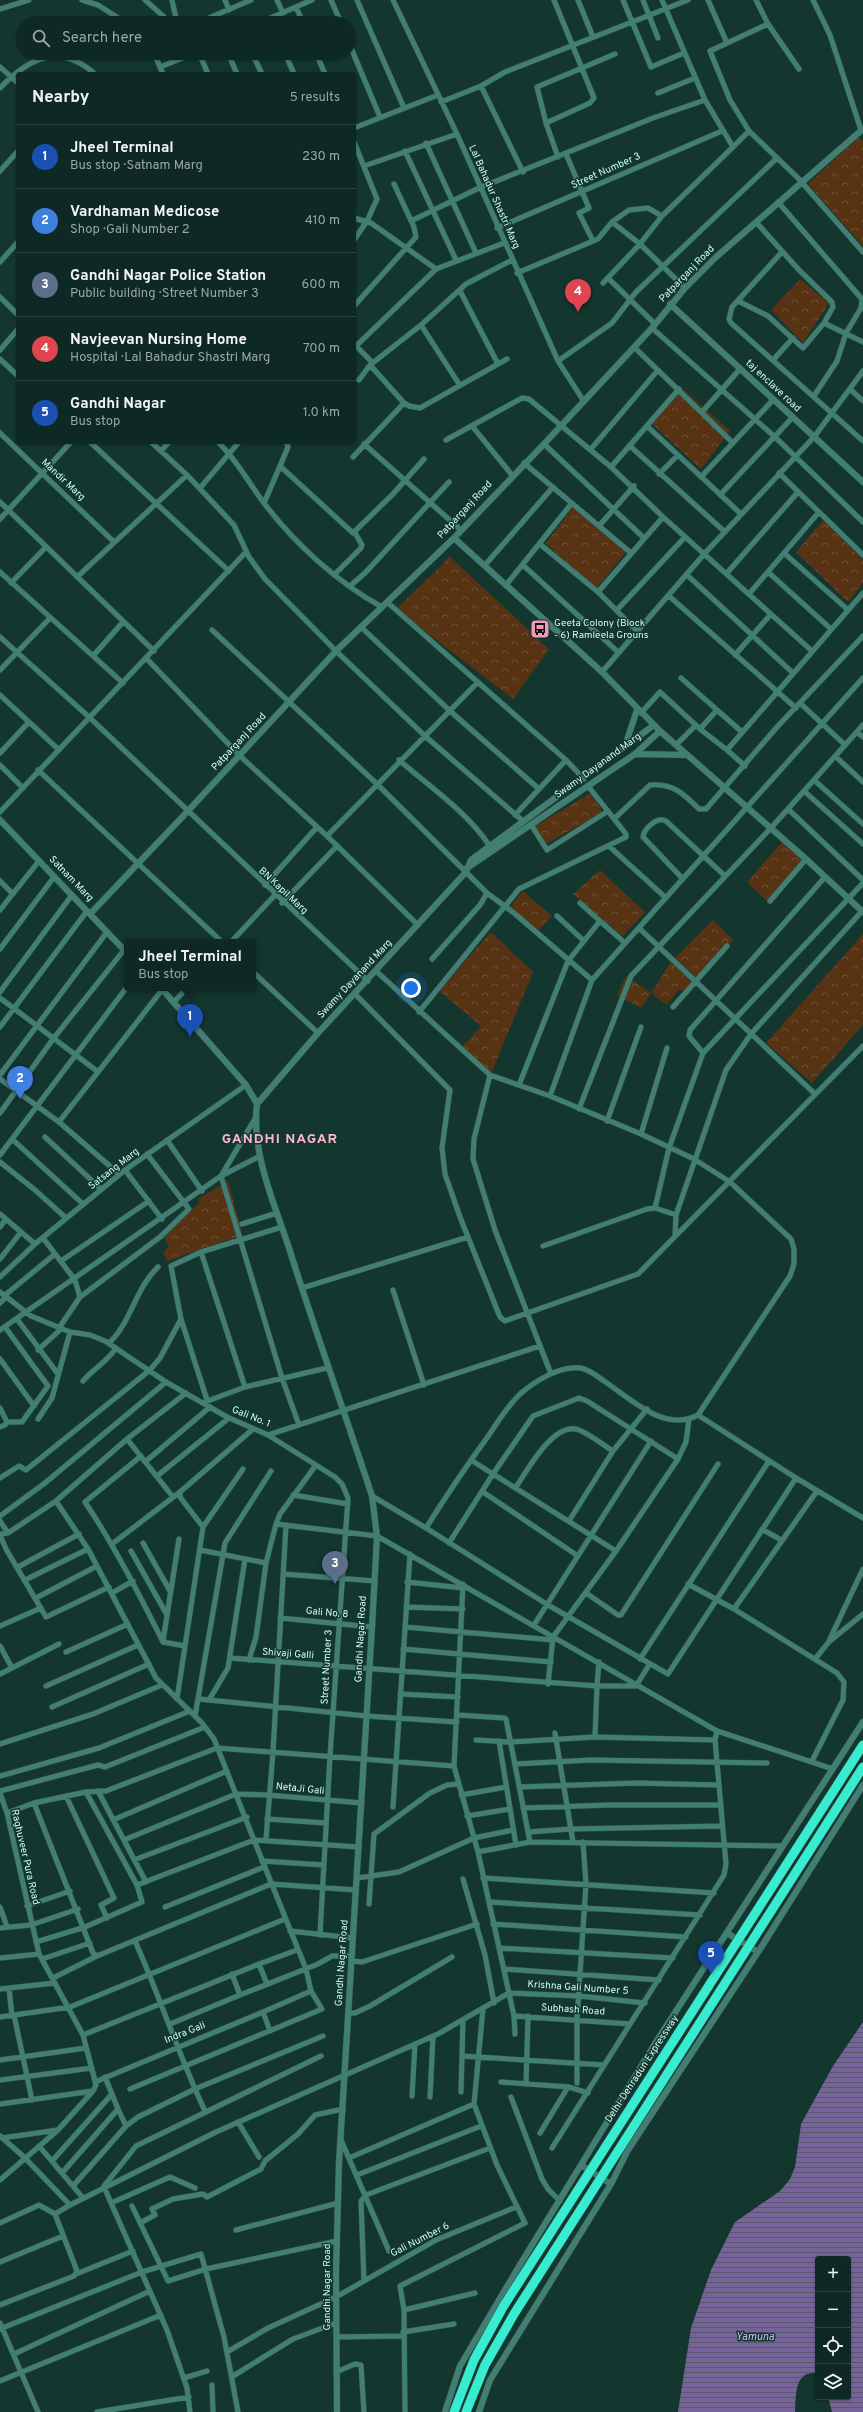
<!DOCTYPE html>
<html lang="en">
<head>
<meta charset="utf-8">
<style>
  :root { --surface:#0e2823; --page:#17302b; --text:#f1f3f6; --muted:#9ba6a6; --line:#2e4441; --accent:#f09ab5 }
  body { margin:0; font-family:Overpass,sans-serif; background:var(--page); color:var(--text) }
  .controls { position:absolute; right:12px; bottom:12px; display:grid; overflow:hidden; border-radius:4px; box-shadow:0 1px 3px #0004 }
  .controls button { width:36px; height:36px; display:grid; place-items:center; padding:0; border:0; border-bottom:1px solid var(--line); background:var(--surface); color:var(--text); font:20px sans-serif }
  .you { position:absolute; left:411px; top:988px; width:14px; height:14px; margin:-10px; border:3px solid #fff; border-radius:50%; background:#1a73e8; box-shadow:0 0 0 6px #1a73e833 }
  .badge { display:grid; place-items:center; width:26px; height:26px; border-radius:50%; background:var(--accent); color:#fff; font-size:13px; font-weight:700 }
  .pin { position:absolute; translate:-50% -33px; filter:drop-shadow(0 1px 2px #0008) }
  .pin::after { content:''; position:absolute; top:21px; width:14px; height:12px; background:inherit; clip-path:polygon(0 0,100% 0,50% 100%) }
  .popup { position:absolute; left:124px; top:939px; width:132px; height:52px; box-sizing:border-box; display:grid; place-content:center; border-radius:4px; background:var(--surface); filter:drop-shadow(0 1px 3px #0005); font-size:13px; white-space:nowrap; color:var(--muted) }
  .popup b { font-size:15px; color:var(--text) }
  .popup::after { content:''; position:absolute; left:50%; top:100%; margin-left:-8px; border:8px solid transparent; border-top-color:var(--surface) }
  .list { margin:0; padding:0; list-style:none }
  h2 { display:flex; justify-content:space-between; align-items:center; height:52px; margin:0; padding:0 16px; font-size:17px }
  h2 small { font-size:13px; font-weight:400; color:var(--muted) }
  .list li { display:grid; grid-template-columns:26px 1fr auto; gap:12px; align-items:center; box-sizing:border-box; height:64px; padding:0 16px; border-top:1px solid var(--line) }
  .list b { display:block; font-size:15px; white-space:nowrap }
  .list p { margin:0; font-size:13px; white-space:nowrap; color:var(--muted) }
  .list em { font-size:13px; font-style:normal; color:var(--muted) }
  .icon { flex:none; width:22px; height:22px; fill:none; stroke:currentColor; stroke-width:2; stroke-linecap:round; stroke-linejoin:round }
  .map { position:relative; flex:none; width:863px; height:2412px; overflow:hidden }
  .search { position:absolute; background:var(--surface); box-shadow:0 1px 3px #0004; left:16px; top:16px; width:340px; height:44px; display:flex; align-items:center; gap:10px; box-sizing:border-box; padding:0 14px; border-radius:22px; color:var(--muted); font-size:15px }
  .panel { position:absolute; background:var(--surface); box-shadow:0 1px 3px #0004; left:16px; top:72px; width:340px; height:372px; border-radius:4px }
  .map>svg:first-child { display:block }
  .park { fill:url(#park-crowns) }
  .water { fill:url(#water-rules) }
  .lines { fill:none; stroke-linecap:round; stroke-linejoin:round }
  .minor-casing { stroke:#2d524a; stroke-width:6 }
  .tertiary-casing { stroke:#2d524a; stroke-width:7 }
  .minor { stroke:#437e73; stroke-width:5 }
  .tertiary { stroke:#437e73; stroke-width:6 }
  .motorway-bridge-casing { stroke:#2d524a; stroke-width:10; stroke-linecap:butt }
  .motorway-bridge { stroke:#37ecd1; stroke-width:9 }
  .labels { text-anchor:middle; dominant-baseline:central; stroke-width:3; stroke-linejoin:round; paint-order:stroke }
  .street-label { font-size:10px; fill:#ccfdf2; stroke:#13362f }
  .poi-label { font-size:10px; fill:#ccfdf2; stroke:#13362f; text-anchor:start }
  .water-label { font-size:11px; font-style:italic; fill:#d4beff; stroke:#13362f }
  .district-label { font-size:14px; font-weight:bold; letter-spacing:1px; fill:#fab8cb; stroke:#13362f }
</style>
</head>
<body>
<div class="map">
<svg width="863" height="2412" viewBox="0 0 863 2412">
  <defs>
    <pattern id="park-crowns" width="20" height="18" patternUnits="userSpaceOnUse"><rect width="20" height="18" fill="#573313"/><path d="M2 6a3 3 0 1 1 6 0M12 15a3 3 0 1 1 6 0" fill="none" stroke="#6e5136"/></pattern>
    <pattern id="water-rules" width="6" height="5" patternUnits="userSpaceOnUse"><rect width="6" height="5" fill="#766499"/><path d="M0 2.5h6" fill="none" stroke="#57576d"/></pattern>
  </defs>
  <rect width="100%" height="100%" fill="#13362f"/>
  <path class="park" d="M859,137L863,142V246L808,184Z
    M800,279L829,303L803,343L771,310Z
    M682,388L730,431L701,469L652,424Z
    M573,507L626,552L595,590L546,543Z
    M823,520L863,560V583L848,602L796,552Z
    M449,556L549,649L513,699L396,609L440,567Z
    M591,793L603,812L546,844L535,826Z
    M782,842L804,861L768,902L747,882Z
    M600,870L645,912L623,936L573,894Z
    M523,891L552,916L539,930L509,908Z
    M713,920L733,940L697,978L675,958Z
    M491,932L533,972L491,1074L462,1047L481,1026L439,991Z
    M863,934V1025L812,1083L766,1043Z
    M672,960L692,983L685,994L679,989L667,1005L651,993L641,1008L617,996L626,976L651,993Z
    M228,1181L242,1232V1235L178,1257L168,1262L163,1253L169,1246L164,1237L199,1203L198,1199Z"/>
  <path class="water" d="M863,2022V2412H832L828,2397H848V2259H818V2376L816,2373C794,2371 796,2397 795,2412H678L691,2328L711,2270L735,2222L780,2191L790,2179L795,2167L801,2124L833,2066Z"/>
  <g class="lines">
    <g class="minor-casing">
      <path id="minor" d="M82,0L98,5L126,23
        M145,0L171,23
        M172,0L177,23
        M225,0L229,10
        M277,0L283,13
        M331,0L341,23
        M357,0L404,108
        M393,0L457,134L558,361L583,400
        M578,0L593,37
        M623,0L651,67L684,53
        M643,0L658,38
        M662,0L705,100L733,147L749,131L798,178L863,252
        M708,0L727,43
        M756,0L768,24
        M813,0L830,35L861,130
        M296,7L303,23
        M0,9L29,0
        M197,23L251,0
        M259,23L312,0
        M349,43L380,117
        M154,53L163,74
        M199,53L208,74
        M228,53L237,74
        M252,53L262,74
        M285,53L294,74
        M316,53L325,74
        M0,67L18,83
        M160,67L195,53
        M481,86L523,172
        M0,88C29,58 59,42 95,74
        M658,93L695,78
        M441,102L481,86L505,72L688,0
        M546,123L590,103L594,98L554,0
        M354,128L438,95
        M749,131L730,100L710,51L768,24L799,69
        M354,142L377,199L367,221L354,240
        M426,143L476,253
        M405,151L456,260
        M566,154L589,208L579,213L593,241
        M558,157L546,123L537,87L615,54
        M364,166L457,134
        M0,171L18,151
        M778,202L862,299L861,308L846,333L837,361L814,396
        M354,218L371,223L436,269
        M411,221L479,188L653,118L705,100
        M612,222L640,244L685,288
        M497,228L722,131
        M782,252L732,307L729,319L731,323L863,441
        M0,262L18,242
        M517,273L598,239L612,222L629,210L648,208L662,216
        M608,278L655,324
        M603,283L640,244L662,216L733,147
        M460,291L498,364
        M0,297L18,315
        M738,301L768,316L803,348L824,323L833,307L832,302L799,270L756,222
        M354,306L416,237L414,227L394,184
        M824,323L863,342
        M421,325L459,384
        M652,328L775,437L863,522
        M354,344L373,363
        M356,346L436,269L504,243
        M634,347L733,443
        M0,350L18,329
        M0,359L18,376
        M773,360L793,338
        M558,361L612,323L636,292L777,158
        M370,365L404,403L409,406L420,408L507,359
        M359,380L370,365L421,325L466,284L512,260
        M850,389L863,401
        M702,412L740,369
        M472,426L512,475
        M647,426L741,514
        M0,433L113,541
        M446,440L522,398L529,399L611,467L663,517L812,651
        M90,442L229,571
        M151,442L187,475L234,525L249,557L265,579L336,651L425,736L523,821
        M218,442C237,460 248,482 264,503C294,543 338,583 382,607
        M286,442L288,447L280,466L353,533L393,494L424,459
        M364,444L461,530
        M544,444L644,538
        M630,446L725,532
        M591,449L658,370
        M161,451L169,442
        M353,457L404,403
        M524,463L631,553
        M611,467L679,389
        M779,473L863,555
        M659,474L678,455
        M701,477L773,400
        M200,488L239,442
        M720,495L792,418
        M0,502L154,651
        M264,503L280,466
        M0,519L71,442
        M599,526L634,486
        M541,545L598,592L637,631
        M784,553L847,609
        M485,565L553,487
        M524,566L618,652
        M0,572L123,683
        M768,572L831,629
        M727,573L798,492
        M335,574L361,548L362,545L355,533
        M687,575L793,673
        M77,577L187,475
        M11,583L46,547
        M506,585L572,503
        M350,586L365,573L449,482
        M598,592L663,517
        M749,594L819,512
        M669,596L796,708
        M387,602L566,760L584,779
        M617,610L685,537
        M361,627L450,711L539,789
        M212,630L377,784L487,893L514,913L592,980
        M0,637L89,717L368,981
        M735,655L771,614
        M93,656L123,622
        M147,659L240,756L327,836L418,925
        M0,670L50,618
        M602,672L705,553L814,437L863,371
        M681,678L717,710
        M0,695L58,749
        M800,703L845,745
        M641,713L660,692L700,729
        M857,732L863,737
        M676,745L696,725
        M727,750L700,729L717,710L742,732
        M0,753L29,722
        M835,756L863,782
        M399,760C430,787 466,811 489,845
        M0,765L23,788
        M745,766L727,750L863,593
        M38,770L222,942
        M814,780L863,824
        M804,791L863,844
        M788,809L863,880
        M0,812L246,552
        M515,815L566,760
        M614,819L650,785C673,783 684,794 699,809H706L777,727L863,636
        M532,826L547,850L608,811
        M327,836L478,682
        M609,846L666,898
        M683,879L643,837C644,829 657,816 666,821L725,876
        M0,881L13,894
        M265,885L317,827
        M770,901L806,859
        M282,903L337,846
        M580,903L600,921
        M0,910L39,861
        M557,916L584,941L600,921L625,943
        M639,928L815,1094
        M231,942L275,895
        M0,949L54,877
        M432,959L480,905L487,893
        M253,972L318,1033
        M0,992L72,895
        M355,994L450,1090L442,1148L445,1174L460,1217L500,1317L505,1321L638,1274L863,1046
        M0,998L97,1071
        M174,1002L187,988
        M673,1007L727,946
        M419,1012L519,889L626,837V834L588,786
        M0,1027L87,911
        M703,1053L689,1036L690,1030L825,877
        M0,1075L107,932
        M490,1075L474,1139L473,1159L495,1230L551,1374
        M0,1079L59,1122L119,1174
        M519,1085L568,961L584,941
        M550,1096L592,980L863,678
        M579,1109L631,976L770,829L863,725
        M0,1113L53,1039L124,950
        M607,1121L641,1027
        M59,1122L162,990
        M641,1134L667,1048
        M45,1137L101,1189
        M12,1139L83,1204
        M167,1140L202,1191
        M0,1155L127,987
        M260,1156L221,1176L282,1378L299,1425
        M0,1162L35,1190L66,1218
        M125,1170L162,1219
        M655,1208L669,1148L703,1053L863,883
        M0,1214L35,1244
        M242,1224L277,1213
        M0,1227L6,1219
        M675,1236L676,1215L726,1070L751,1034L863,910
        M43,1238L75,1280L80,1297
        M543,1246L647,1209L655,1208L676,1215
        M201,1252L245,1387
        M0,1259L21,1232
        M61,1261L149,1201
        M0,1277L35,1244L125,1170L246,1085
        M302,1288L468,1237
        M393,1290L424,1385
        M0,1292L31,1316L70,1332L90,1335L105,1341L166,1382L227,1417L268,1435L540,1346
        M4,1296L55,1254
        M0,1303L6,1297
        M17,1319L58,1374
        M5,1327L48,1386L22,1422H7
        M59,1328L80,1297L160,1237L189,1209L147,1154
        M0,1330L221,1176L256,1117
        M109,1343C132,1321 135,1289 158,1267
        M38,1350L61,1329
        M0,1359L34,1406
        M83,1381C94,1368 107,1362 116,1348
        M207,1400L181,1319L171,1266L201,1252L282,1227
        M205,1402L245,1387L327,1368
        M0,1408L7,1422
        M698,1415L796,1478L863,1518
        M38,1419L52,1398L70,1332
        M0,1427L5,1425L7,1422
        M268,1435L335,1477L342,1484L348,1498L330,1756L320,1935
        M127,1439L173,1497
        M141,1456L85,1502C115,1547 139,1594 163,1642L185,1646
        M145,1462L210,1407
        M157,1476L229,1418
        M0,1478L19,1466L26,1470L150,1370L160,1358L181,1319
        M516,1487C527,1471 554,1420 579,1430C591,1435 602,1444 613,1451
        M483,1492L578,1556
        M293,1495L348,1504
        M372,1496L426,1528C446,1496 467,1465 489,1435C498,1421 508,1406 520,1394C535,1381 559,1366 580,1368C589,1369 597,1376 604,1381C631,1399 664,1433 698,1415L790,1276L794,1264V1249L791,1239L730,1182L694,1159L641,1134L550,1096L490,1075L376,971
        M56,1501L88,1549L156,1678L202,1723L214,1739L254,1840L359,1847
        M0,1516L45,1483L166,1382
        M0,1521L8,1533
        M569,1521L613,1451L647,1409
        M276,1524L280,1514L316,1465
        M203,1527L180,1497V1492L253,1429
        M426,1528L548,1605L668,1674L796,1478
        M762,1529L781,1540
        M1,1534L8,1533L56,1501L127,1439L186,1393
        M0,1535L6,1549L46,1617L109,1587
        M143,1543L170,1591
        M449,1543L493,1474L471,1460
        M112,1544L180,1492
        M200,1550L266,1563
        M131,1551L167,1615
        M616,1551L493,1474L533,1416L579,1398L587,1401L678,1459
        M18,1567L79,1534
        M283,1574L375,1581
        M25,1580L88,1549
        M407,1582L463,1588
        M463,1584L454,1766L478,1852L514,2016L515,2034
        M688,1584L734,1609
        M112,1593L133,1581
        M586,1593L618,1615H621L718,1464
        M36,1598L97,1566
        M406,1607L463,1609
        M280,1618L372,1627
        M534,1625L651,1441
        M0,1626L41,1608
        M405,1627L553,1640
        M163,1641L179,1539
        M830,1641L863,1614
        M0,1646L12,1668
        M403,1649L551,1662
        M66,1652L128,1624
        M230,1658L597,1686L595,1737
        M640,1659L769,1461
        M815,1659L828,1643L863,1569
        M249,1660L256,1637L266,1563L276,1524L377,1536L717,1731L833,1769
        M599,1662L597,1686H636L649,1665
        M0,1674L59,1644
        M548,1684L553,1637L616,1551L678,1459L686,1442L689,1419
        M46,1686L138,1645
        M400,1694L458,1697
        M177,1699L203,1527L243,1469
        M199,1699L366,1716L457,1722
        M209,1700L228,1668L245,1559
        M52,1707L149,1664
        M458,1715L504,1718L506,1719L530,1842
        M195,1716L225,1543L271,1471
        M555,1733L573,1842
        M476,1740L511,1742L595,1737L715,1740
        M499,1741L516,1845
        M0,1744L93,1714L162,1685
        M812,1761L843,1700L844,1682L837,1673L734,1609L817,1491
        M515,1764L591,1760L767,1763
        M0,1776L99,1748L190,1711
        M519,1787L636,1783L718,1785
        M0,1791L98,1765L105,1767L205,1727
        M98,1791L146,1882
        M86,1792L106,1791L217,1748L454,1766
        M0,1793L7,1813L39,1954L83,2035L96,2085L93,2091L0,2104
        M461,1795L506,1787
        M66,1796L114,1898L101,1905L107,1918
        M34,1803L86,1792L137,1885L142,1902L85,1927L36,1942
        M393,1807L410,1554
        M523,1808L608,1805H720
        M7,1813L34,1803L93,1953L97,1956L271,1884L356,1890
        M467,1816L510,1809
        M267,1819L326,1823
        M113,1820L227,1771
        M528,1832L571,1829L722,1826
        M266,1839L273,1752L286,1525
        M124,1840L236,1794L268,1795L362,1803
        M478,1852L530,1842L783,1846
        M134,1860L247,1817
        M262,1861L324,1865
        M357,1878L399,1872L474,1838L513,1830
        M483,1878L714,1893
        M463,1879L485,1955L494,2003
        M489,1902L700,1915
        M369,1904L374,1834L430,1793L447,1785L458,1784
        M27,1906L70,1891
        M0,1907L7,1927
        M165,1907L264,1867
        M493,1924L686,1937
        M0,1928L31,1925L78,1909
        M290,1931L353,1938
        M135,1941C160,1997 179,2056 205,2111
        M499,1948L673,1958
        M0,1958L39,1954
        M42,1959L90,1943
        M352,1961L362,1962L477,1924
        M259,1964L297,1950
        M504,1969L659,1980
        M53,1978L97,1956
        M9,1988L12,2016
        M0,1989L55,1983
        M240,1995L318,1964L332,1956H352
        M263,2012L311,1991
        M349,2013H355L370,2006L452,1957
        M14,2015L32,2100
        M514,2016L630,2024
        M0,2017L70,2007L285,1919
        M170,2024L240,1995L232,1974
        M83,2035L259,1964L267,1984
        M462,2056L604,2065
        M0,2060L86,2048
        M0,2080L92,2068
        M95,2082L263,2012L270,2031
        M501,2082L569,2087L588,2093
        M577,2083V2019L586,1884L583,1842
        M526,2084L528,2016
        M130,2089L322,2009L311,1991L306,1969L254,1840L137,1885
        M461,2092L463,2020
        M412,2096L415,2044
        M430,2097L433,2036
        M511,2097L542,2179L548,2189L560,2201
        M118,2109L126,2126
        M238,2122L259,2157
        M540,2133L568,2087
        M0,2136L24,2157L70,2205L216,2132L438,2034L509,1993L579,1996L645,2003
        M2,2138L58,2130
        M341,2140L389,2251
        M39,2146L83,2198
        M552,2148L724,1875L726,1864L715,1740L717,1731
        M349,2158L474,2104
        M52,2161L112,2094
        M62,2173L118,2109L105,2077
        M357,2175L481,2126
        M0,2180L58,2130L93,2091
        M73,2186L126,2126L138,2117L195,2089L323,2036
        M104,2186L136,2146L321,2056
        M104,2187L167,2330L187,2388L190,2412
        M111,2203L170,2177L195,2188
        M132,2206L168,2281L206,2269L337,2241
        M55,2214L70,2205
        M0,2223L39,2205L55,2214L77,2271L74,2276L0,2305
        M140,2223L155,2215L152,2209L173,2199L203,2194L207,2197L261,2169L265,2161L298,2134L315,2115L343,2109
        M236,2230L338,2203
        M0,2262L63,2236
        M76,2274L133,2251
        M364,2281L361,2201L366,2195L490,2148
        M404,2310L475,2293
        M0,2323L38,2412
        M0,2329L142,2272L201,2254L224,2337L238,2412
        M403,2332L454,2324
        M336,2337L403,2336
        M227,2352L268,2328L336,2297L436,2240L516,2207
        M14,2354L150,2291
        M336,2372L355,2364L361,2365L364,2412
        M233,2376L293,2339L336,2323
        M184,2378L207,2371
        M0,2381L161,2315
        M212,2385L213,2412
        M97,2412L189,2397
        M405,2412L404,2310L400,2286L525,2223L497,2165L474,2104L483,2009"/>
    </g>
    <g class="tertiary-casing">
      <path id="tertiary" d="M670,304L863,482
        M454,538L602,672L660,731L806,859L863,912
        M626,743L637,710
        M635,754L687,755
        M0,820L127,953
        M467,868L635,754L660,731
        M90,914L187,812L336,651L454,538L544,444L652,328L685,288L715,258L863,129
        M161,988L246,1085L257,1104
        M257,1104C251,1153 274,1202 289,1248C315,1331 345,1413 372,1496L377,1536L372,1627L339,2163L336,2273L337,2412
        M257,1104L318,1033L466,872L471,860L654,725
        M727,1933L758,1952
        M581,2165L611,2184
        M445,2412L460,2366L518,2268L656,2042L863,1722
        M479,2412L490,2380L611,2184L628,2150L762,1946L863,1785"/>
    </g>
    <use href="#minor" class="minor"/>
    <use href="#tertiary" class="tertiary"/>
    <g class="motorway-bridge-casing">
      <path id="motorway-bridge" d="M454,2412L474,2360L503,2307L863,1745
        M466,2412L485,2365L514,2314L863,1767"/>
    </g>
    <use href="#motorway-bridge" class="motorway-bridge"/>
  </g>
  <defs>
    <g id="bus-square" transform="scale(1)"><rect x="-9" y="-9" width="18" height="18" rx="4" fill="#f09ab5" stroke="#13362f"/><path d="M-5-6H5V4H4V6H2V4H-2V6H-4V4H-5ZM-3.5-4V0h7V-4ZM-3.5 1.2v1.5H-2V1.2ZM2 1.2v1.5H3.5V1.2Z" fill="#111"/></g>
  </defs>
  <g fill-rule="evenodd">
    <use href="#bus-square" x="540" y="629"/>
  </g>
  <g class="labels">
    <g class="street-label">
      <text transform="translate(606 171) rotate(-24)">Street Number 3</text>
      <text transform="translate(494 197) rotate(66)">Lal Bahadur Shastri Marg</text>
      <text transform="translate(687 274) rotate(-46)">Patparganj Road</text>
      <text transform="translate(773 386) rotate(43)">taj enclave road</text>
      <text transform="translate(63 480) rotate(43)">Mandir Marg</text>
      <text transform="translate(465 510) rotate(-47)">Patparganj Road</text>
      <text transform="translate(239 742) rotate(-47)">Patparganj Road</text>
      <text transform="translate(598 766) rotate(-36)">Swamy Dayanand Marg</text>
      <text transform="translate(71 879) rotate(46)">Satnam Marg</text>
      <text transform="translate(283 891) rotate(43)">BN Kapil Marg</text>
      <text transform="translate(355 979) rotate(-47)">Swamy Dayanand Marg</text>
      <text transform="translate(114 1169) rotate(-38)">Satsang Marg</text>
      <text transform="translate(251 1417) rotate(22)">Gali No. 1</text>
      <text transform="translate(327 1613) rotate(5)">Gali No. 8</text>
      <text transform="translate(361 1639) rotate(-87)">Gandhi Nagar Road</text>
      <text transform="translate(288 1654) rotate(4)">Shivaji Galli</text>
      <text transform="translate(327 1667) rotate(-87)">Street Number 3</text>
      <text transform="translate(300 1789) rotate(6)">NetaJi Gali</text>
      <text transform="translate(25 1857) rotate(77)">Raghuveer Pura Road</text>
      <text transform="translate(342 1963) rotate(-86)">Gandhi Nagar Road</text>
      <text transform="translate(578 1988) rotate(4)">Krishna Gali Number 5</text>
      <text transform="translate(573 2010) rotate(4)">Subhash Road</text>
      <text transform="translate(185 2033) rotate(-22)">Indra Gali</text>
      <text transform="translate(642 2069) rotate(-57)">Delhi-Dehradun Expressway</text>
      <text transform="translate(420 2240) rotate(-27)">Gali Number 6</text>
      <text transform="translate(327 2287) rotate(-90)">Gandhi Nagar Road</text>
    </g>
    <g class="poi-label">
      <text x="554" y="623">Geeta Colony (Block<tspan x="554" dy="12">- 6) Ramleela Grouns</tspan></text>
    </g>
    <g class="water-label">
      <text x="755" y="2337">Yamuna</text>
    </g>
    <g class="district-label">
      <text x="280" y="1139">GANDHI NAGAR</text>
    </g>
  </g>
</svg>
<div class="controls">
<button>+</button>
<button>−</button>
<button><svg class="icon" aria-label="locate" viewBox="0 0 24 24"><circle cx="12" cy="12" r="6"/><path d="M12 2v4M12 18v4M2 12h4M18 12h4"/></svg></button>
<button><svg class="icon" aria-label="layers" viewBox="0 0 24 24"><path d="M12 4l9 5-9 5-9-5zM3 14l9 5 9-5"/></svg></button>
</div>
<div class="you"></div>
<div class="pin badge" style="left:190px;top:1037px;background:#1a4fb4">1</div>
<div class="popup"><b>Jheel Terminal</b>Bus stop</div>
<div class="pin badge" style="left:20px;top:1099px;background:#3f7fe0">2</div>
<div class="pin badge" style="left:335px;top:1584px;background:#5c6f8a">3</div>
<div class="pin badge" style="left:578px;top:312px;background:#e0444e">4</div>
<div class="pin badge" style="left:711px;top:1974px;background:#1a4fb4">5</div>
<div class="search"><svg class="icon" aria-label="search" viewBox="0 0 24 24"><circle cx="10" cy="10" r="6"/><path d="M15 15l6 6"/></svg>Search here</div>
<section class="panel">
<h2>Nearby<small>5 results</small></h2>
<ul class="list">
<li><span class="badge" style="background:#1a4fb4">1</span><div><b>Jheel Terminal</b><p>Bus stop · Satnam Marg</p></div><em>230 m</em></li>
<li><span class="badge" style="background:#3f7fe0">2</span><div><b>Vardhaman Medicose</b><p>Shop · Gali Number 2</p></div><em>410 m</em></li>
<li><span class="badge" style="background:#5c6f8a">3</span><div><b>Gandhi Nagar Police Station</b><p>Public building · Street Number 3</p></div><em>600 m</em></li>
<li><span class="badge" style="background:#e0444e">4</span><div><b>Navjeevan Nursing Home</b><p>Hospital · Lal Bahadur Shastri Marg</p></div><em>700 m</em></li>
<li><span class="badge" style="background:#1a4fb4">5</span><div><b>Gandhi Nagar</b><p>Bus stop</p></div><em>1.0 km</em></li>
</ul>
</section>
</div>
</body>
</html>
